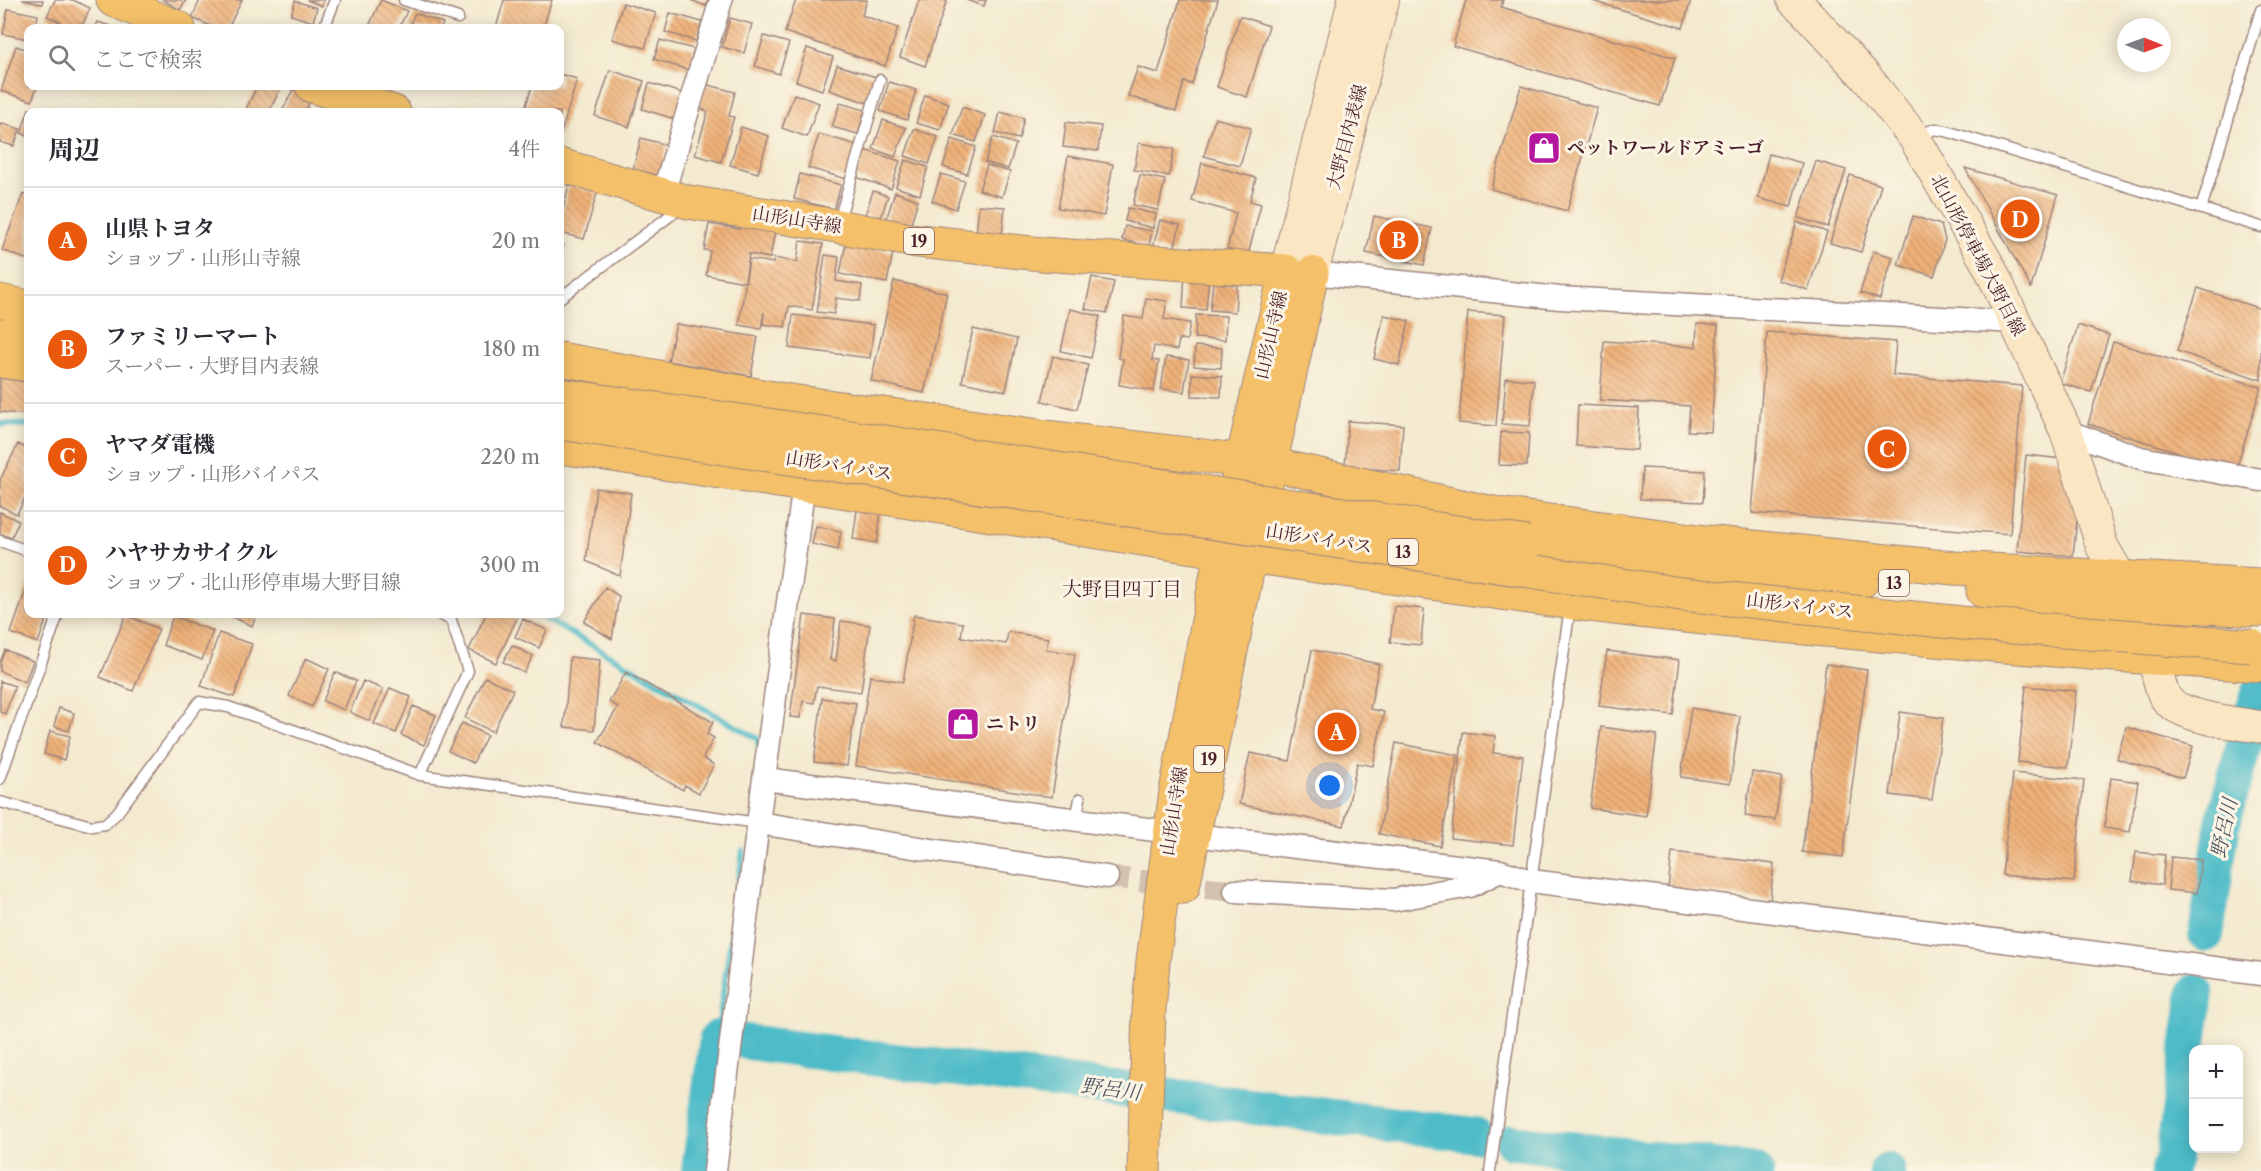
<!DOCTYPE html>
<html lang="ja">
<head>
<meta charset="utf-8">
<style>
  :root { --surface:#fff; --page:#f2f2f3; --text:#2b2b33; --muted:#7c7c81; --line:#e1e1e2; --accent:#ea580c }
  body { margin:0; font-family:"Libre Caslon Text","Noto Serif JP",serif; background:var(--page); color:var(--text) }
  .controls { position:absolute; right:18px; bottom:18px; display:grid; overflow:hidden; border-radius:12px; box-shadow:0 3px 15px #0003 }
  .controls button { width:54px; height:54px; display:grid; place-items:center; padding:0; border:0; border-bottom:2px solid var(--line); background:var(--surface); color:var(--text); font:30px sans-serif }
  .compass { position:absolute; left:2117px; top:18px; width:54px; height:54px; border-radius:50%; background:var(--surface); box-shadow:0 3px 15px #0003; rotate:91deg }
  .you { position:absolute; left:1330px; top:786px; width:21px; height:21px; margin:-15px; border:4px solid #fff; border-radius:50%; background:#1a73e8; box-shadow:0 0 0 9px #1a73e833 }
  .badge { display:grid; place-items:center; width:39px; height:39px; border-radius:50%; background:var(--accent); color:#fff; font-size:20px; font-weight:700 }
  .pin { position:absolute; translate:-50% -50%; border:3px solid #fff; box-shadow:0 2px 6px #0006 }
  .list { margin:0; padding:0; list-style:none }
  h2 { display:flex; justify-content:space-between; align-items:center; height:78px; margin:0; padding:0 24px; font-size:26px }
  h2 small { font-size:20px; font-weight:400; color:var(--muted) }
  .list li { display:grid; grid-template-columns:39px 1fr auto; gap:18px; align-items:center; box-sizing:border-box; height:108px; padding:0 24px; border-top:2px solid var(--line) }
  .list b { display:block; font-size:22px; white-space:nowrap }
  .list p { margin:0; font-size:20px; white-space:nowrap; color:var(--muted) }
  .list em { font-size:20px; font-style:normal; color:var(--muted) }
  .icon { flex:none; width:33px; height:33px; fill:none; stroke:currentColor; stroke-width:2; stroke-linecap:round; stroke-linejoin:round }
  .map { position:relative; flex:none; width:2261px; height:1171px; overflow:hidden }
  .search { position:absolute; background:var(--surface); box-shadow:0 3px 15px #0003; left:24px; top:24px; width:540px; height:66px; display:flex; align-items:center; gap:15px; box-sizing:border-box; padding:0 21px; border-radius:12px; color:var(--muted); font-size:22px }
  .panel { position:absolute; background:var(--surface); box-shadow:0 3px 15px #0003; left:24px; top:108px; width:540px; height:510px; border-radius:12px }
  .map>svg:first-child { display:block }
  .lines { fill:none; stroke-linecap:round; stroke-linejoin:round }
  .stream { stroke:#4ebbc8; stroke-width:6 }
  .river { stroke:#4ebbc8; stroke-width:36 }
  .building { fill:url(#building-back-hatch) }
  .street-tunnel { stroke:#d1c1ae; stroke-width:22; stroke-dasharray:22 11; stroke-linecap:butt }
  .lane-casing { stroke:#9e847d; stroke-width:13 }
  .street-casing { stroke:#9e847d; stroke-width:25 }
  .secondary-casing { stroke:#9e847d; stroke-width:34 }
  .primary-casing { stroke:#9e847d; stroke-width:35 }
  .highway-casing { stroke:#9e847d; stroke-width:35 }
  .lane { stroke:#fff; stroke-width:10 }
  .street { stroke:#fff; stroke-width:22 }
  .secondary { stroke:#fbe6c3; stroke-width:32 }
  .primary { stroke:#f4c16a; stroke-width:33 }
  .highway { stroke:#f4c16a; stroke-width:33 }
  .highway-bridge-casing { stroke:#9e847d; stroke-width:35; stroke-linecap:butt }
  .highway-bridge { stroke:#f4c16a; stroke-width:33 }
  .labels { text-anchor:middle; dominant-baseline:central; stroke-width:6; stroke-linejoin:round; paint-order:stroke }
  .shield { fill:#fcf5e5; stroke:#7f5f63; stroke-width:1.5 }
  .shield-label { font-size:16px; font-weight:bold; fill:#4a1f2b }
  .street-label { font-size:18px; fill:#4a1f2b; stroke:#fcf5e5 }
  .poi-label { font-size:18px; font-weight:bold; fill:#4a1f2b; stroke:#fcf5e5; text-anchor:start }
  .neighbourhood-label { font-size:20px; fill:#4a1f2b; stroke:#fcf5e5 }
  .water-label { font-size:20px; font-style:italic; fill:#4b5662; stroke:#fcf5e5 }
</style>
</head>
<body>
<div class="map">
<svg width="2261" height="1171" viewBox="0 0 2261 1171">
  <defs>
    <pattern id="building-back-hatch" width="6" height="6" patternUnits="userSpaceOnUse" patternTransform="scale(1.5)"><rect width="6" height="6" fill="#f0b279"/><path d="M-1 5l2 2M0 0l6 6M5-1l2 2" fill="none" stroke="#c49063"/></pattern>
  </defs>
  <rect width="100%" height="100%" fill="#fcf5e5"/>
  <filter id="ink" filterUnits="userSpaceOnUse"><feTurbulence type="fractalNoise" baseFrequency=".0167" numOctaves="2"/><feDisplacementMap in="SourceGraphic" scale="12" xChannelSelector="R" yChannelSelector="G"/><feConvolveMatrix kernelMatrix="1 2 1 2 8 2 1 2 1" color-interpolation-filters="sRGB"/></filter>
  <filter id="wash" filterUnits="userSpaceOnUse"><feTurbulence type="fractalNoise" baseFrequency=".008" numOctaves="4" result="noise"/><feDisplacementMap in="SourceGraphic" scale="24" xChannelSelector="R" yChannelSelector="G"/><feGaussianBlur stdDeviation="1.35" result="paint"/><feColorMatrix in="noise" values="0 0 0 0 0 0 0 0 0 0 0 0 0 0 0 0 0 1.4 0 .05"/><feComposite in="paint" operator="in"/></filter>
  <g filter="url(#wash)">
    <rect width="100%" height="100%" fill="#f3eacf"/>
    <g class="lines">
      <path class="stream" d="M0,424L28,425
        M537,614L758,739V745
        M717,1038L743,851"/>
      <path class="river" d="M2206,934L2223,823L2254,707L2261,690
        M747,1042L1475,1135
        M1512,1142L1756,1171
        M699,1171L717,1038
        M1887,1171H1888
        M2168,1171L2173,1158L2196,992"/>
    </g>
    <g id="blocks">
      <path class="building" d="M22,0H43L42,4Z
        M55,0H73L90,8L81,28H73L47,16Z
        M163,0H186L180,10Z
        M200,0H242L228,28H215L192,18Z
        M307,0H324L322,6Z
        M381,0L407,11L399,28H375L369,26Z
        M504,0H552L543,28H496Z
        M690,0H708L706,6Z
        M796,0H867L862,15L898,28L885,66L785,32Z
        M919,0H947L925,66L900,57Z
        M966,0H986L984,6Z
        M1180,0H1218L1192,84L1184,82L1176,111L1128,96L1138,67L1158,73Z
        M1466,0H1503L1501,7L1675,58L1660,106L1453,46Z
        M1589,0H1691L1683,28Z
        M295,1L317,8L313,22L291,15Z
        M623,3L656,13L645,48L612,39Z
        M8,9L38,15L36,28H28V39L3,34Z
        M415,13L443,23L441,28H409Z
        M670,13L702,22L696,41L665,32Z
        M1240,16L1269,26L1247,97L1217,87Z
        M730,18L752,24L744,53L722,47Z
        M98,22L116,28H95Z
        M272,23L284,28H270Z
        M764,36L789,43L779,74L755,66Z
        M660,40L694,49L688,70L654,59Z
        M16,46L28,50V86H37L32,101L1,91Z
        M807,48L833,57L822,90L796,81Z
        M837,65L876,77L868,103L829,90Z
        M610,70L644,81L629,127L595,116Z
        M560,74L577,79L560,137V112H524L532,86H560Z
        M889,82L916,90L907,120L880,111Z
        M649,83L682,93L675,119L642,109Z
        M705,84L735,92L729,116L734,117L721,162L695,155L708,111L698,108Z
        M257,86H274L280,89L269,112H253L246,109Z
        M1521,86L1597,108L1567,211L1491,189Z
        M293,89L311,98L305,112H282Z
        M794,94L819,103L807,137L782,128Z
        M925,95L949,103L940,130L916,123Z
        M840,103L865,110L858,134L832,127Z
        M327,104L348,112H323Z
        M962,107L985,115L976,142L953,135Z
        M29,109L39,112H28V136L21,133Z
        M1000,112L1024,118L1019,139L995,133Z
        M1215,118L1251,128L1240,166L1204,156Z
        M883,120L906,128L895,157L873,149Z
        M1066,122L1101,126L1098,151L1063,147Z
        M0,123L20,129L14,146L0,142Z
        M741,127L769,136L758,173L730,165Z
        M914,129L938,137L929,164L905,156Z
        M819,134L857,145L847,179L808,168Z
        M993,137L1016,144L1008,169L985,162Z
        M641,138L667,145L659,176L633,169Z
        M952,139L976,147L967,174L943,167Z
        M1139,143L1174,149L1169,176L1134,170Z
        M864,150L900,161L891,189L856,177Z
        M1769,154L1802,163L1791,207L1758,198Z
        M1068,156L1113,164L1104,216L1058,208Z
        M905,160L928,167L920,195L896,187Z
        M1816,161L1846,170L1828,227L1798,218Z
        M1202,163L1256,178L1250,201L1261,204L1248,255L1227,249L1236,213L1192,201Z
        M987,165L1010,172L1002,197L979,190Z
        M1965,168L2058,195L2031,288Z
        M800,174L841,185L834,209L794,199Z
        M941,174L965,181L956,209L932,201Z
        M1140,175L1165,180L1158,210L1133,205Z
        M1850,175L1881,185L1861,252L1830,243Z
        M569,185L597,193L584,239L560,233V221Z
        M873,191L888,196L880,220L865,215Z
        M895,192L918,200L910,227L886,220Z
        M23,194L28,196V260L2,250Z
        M979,205L1005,207L1002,236L976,234Z
        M1128,208L1156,214L1153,228L1125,221Z
        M1374,216L1432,228L1424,265L1366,253Z
        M1913,216L1941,225L1945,240L1934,276L1898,265Z
        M1160,220L1180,225L1173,253L1153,247Z
        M1797,222L1827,232L1808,290L1778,280Z
        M709,224L740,229V224L775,230L770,258L749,254L745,282L706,275L710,251L704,250Z
        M1125,226L1152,231L1149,246L1122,240Z
        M800,241L823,244L812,310L789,306L785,327L763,324L764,312L761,329L739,325L749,259L773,263L774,258L797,262Z
        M846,243L893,252L887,283L840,274Z
        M560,244L564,245L560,259Z
        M1873,251L1893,257L1880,299L1860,293Z
        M825,255L839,257L836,281L862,285L860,301L836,298L834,314L817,312Z
        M1185,272L1209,274L1206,310L1183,308Z
        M1092,277L1114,282L1107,313L1085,309Z
        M894,281L947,293L924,393L871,381Z
        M1213,283L1237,285L1235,312L1210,310Z
        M2198,288L2261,309V380L2177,351Z
        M1146,298L1167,301L1164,319L1190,323L1187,340L1179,339L1177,350L1154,346L1152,360L1159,361L1154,391L1119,385L1123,359L1118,358L1124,316L1143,319Z
        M1070,309L1100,316L1091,358L1061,351Z
        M1468,312L1505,315L1496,426L1459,423Z
        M793,315L874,325L870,358L789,348Z
        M1196,315L1226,316L1225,340L1195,338Z
        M1384,315L1409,321L1399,365L1374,359Z
        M676,324L758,337L751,376L668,361Z
        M1697,324L1718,325L1711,432L1688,431L1690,406L1600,400L1604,341L1696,347Z
        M2078,325L2109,335L2091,392L2060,383Z
        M973,329L1017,339L1006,391L962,382Z
        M1767,332L1896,342L1893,375L2022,386L2010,534L1752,513Z
        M2113,342L2261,387L2236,470L2088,424Z
        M1195,346L1222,348L1221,368L1194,366Z
        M1053,356L1088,365L1077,409L1042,401Z
        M1166,357L1189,360L1184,392L1161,389Z
        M1192,374L1222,376L1221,397L1192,396Z
        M0,378L28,382V415L0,412Z
        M1506,378L1534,380L1530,426L1502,424Z
        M1578,405L1639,408L1637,450L1576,446Z
        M1348,421L1403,425L1400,471L1345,467Z
        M1501,432L1529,433L1527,466L1499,465Z
        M18,444L28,449V491L17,514L0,506V480Z
        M2026,455L2062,459L2078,510L2073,556L2017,551Z
        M1642,468L1705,471L1703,502L1640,499Z
        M596,488L631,493L620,576L586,561Z
        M857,510L881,513L877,543L853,539Z
        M0,512L19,521L11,538L0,533Z
        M816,526L841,531L838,550L812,544Z
        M28,584V614H48L38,643L11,633Z
        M605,587L619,596L612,639L584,622Z
        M1394,606L1424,609L1421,645L1390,642Z
        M226,614H257L252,626Z
        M486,614H513L518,616L496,663L469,650Z
        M126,615L159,629L133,691L100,677Z
        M804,615L835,619L830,660L836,661L841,621L870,625L861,692L817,686L814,703L803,701L800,718L790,717Z
        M914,615L963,623L961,637L1006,644L1008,632L1048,638L1046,649L1075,654L1052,797L856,766L870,676L903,682Z
        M173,616L213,631L202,660L163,645Z
        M523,619L547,630L539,648L515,637Z
        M219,633L252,644L234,697L201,686Z
        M512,645L533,656L524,673L503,662Z
        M5,650L33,661L25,682L0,671V662Z
        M1312,650L1379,664L1370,709L1384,712L1373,766L1357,763L1344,826L1239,804L1250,753L1290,761Z
        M1607,651L1680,660L1673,715L1599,706Z
        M570,657L600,660L594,730L564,727Z
        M306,658L329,669L312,707L289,696Z
        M1826,664L1867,670L1843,857L1802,852Z
        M335,672L356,681L344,710L323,701Z
        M626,672L713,722L707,734L714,738L703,758L714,765L699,793L685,785L683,790L597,742L618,707L609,702Z
        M485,677L513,690L493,732L465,718Z
        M0,681L15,686L5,714L0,712Z
        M363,681L383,689L369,721L350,712Z
        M2026,686L2076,691L2068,767L2018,762Z
        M390,688L411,697L396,733L374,724Z
        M822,698L856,703L847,766L814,762Z
        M413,706L436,715L424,745L401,735Z
        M59,708L74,713L69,731L54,726Z
        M1691,708L1740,716L1730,784L1681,777Z
        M1900,712L1943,718L1932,800L1890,795Z
        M462,723L487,735L473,763L448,751Z
        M1601,727L1657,735L1646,816L1590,808Z
        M2126,727L2193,746L2183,778L2117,759Z
        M50,731L70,736L64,760L44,754Z
        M1463,732L1495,736L1493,753L1523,756L1513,845L1451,838Z
        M1396,743L1458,755L1440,846L1379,834Z
        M1752,772L1782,777L1775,820L1745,816Z
        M2013,773L2084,780L2074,882L2002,875Z
        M2111,778L2138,782L2130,832L2104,828Z
        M1672,852L1774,864L1770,900L1668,888Z
        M2136,852L2165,855L2162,885L2132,881Z
        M2171,857L2201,860L2197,893L2168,890Z"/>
    </g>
  </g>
  <g filter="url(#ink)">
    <use href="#blocks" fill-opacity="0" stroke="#9e847d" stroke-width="1.5"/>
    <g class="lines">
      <path class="street-tunnel" d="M1107,877L1235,891"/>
      <g class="lane-casing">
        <path id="lane" d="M404,0L458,18
          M324,28L335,0
          M1917,136L1935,129L1946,131L2261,227
          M2201,209L2261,10
          M838,224L880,80
          M560,298L683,206
          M0,541L28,551
          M420,775L468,671L451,620L439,614
          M0,779L58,614
          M0,802L92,826L105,824L117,813L199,702L228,707L420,775L758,823
          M1076,819L1080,799
          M1490,1171L1570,607"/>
      </g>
      <g class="street-casing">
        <path id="street" d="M663,194L721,0
          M1312,273L1560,298L2016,322
          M2066,431L2141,458L2261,480
          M765,779L1170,832
          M758,823L1107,877
          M1193,835L1500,871L1531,881L2261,974
          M1235,891L1393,900L1470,886L1500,871
          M715,1171L758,823L804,484"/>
      </g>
      <g class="secondary-casing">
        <path id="secondary" d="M1793,0L1804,10L1866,77L1914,137L1990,268L2066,431L2102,546L2120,577
          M1286,271L1354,0
          M1312,273L1383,0
          M2154,659C2157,670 2159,684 2164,695C2175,718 2238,723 2261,727"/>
      </g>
      <g class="primary-casing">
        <path id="primary" d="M113,0L179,28
          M312,86L394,112
          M560,165L688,202L837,226L910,240L1041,254L1286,271L1221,552L1176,791L1153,961L1149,1010L1144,1171
          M1183,887L1250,557L1312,273"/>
      </g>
      <g class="highway-casing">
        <path id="highway" d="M0,301L28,307
          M0,335L28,339
          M560,359L784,400L1047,437L1270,464L1498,514L1706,542L1954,568L2261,585
          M0,361L28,365
          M560,447C895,498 1229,556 1565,602C1688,618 1811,629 1934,640C2043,649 2152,659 2261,665
          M1527,543L1772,573L1862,581
          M1983,591L2111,602L2261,610"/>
      </g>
      <use href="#lane" class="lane"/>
      <use href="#street" class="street"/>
      <use href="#secondary" class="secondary"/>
      <use href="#primary" class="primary"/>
      <use href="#highway" class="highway"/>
      <g class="highway-bridge-casing">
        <path id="highway-bridge" d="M560,395L885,442L1527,543
          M560,423L1681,594L1962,623L2251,646"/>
      </g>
      <use href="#highway-bridge" class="highway-bridge"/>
    </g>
  </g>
  <defs>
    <g id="shop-square" transform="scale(1.725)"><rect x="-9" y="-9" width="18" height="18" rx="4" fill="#b5179e" stroke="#fcf5e5"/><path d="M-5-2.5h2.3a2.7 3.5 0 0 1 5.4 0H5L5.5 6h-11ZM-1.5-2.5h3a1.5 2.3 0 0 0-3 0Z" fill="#fff"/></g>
  </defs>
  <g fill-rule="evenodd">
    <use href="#shop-square" x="1544" y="148"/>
    <use href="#shop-square" x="963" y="724"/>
  </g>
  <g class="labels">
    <g class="shield">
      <rect x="904" y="228" width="30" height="26" rx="4.5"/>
      <rect x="1388" y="539" width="30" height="26" rx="4.5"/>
      <rect x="1879" y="570" width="30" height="26" rx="4.5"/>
      <rect x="1194" y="746" width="30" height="26" rx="4.5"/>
    </g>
    <g class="shield-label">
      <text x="919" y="241">19</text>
      <text x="1403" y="552">13</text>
      <text x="1894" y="583">13</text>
      <text x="1209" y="759">19</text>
    </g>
    <g class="street-label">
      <text transform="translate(1347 137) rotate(-75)">大野目内表線</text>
      <text transform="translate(797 220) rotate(9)">山形山寺線</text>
      <text transform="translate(1978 255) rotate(62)">北山形停車場大野目線</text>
      <text transform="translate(1271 335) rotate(-77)">山形山寺線</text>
      <text transform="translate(839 466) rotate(9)">山形バイパス</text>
      <text transform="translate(1319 539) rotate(9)">山形バイパス</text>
      <text transform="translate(1800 606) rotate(7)">山形バイパス</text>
      <text transform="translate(1174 811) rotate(-81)">山形山寺線</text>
    </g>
    <g class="poi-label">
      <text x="1567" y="148">ペットワールドアミーゴ</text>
      <text x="986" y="724">ニトリ</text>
    </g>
    <g class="neighbourhood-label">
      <text x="1122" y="589">大野目四丁目</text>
    </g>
    <g class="water-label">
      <text transform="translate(2224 828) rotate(-78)">野呂川</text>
      <text transform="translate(1111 1089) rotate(7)">野呂川</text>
    </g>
  </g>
</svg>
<div class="controls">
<button>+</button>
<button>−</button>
</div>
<svg class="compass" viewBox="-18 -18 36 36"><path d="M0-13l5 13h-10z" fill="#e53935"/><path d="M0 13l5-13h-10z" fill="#7c7c81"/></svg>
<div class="you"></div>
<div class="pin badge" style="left:1337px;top:732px">A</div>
<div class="pin badge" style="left:1399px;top:240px">B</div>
<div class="pin badge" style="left:1887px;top:449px">C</div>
<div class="pin badge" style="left:2020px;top:219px">D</div>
<div class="search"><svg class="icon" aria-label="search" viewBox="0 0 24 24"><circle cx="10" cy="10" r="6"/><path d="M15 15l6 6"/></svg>ここで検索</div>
<section class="panel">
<h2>周辺<small>4件</small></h2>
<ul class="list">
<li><span class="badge">A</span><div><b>山県トヨタ</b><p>ショップ · 山形山寺線</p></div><em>20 m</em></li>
<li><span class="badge">B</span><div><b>ファミリーマート</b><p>スーパー · 大野目内表線</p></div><em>180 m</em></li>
<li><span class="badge">C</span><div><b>ヤマダ電機</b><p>ショップ · 山形バイパス</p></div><em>220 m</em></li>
<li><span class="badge">D</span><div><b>ハヤサカサイクル</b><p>ショップ · 北山形停車場大野目線</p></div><em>300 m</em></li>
</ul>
</section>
</div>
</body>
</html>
